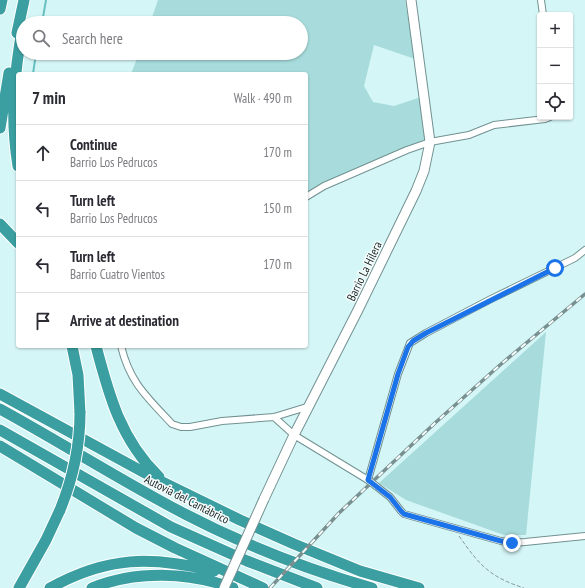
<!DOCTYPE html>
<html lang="en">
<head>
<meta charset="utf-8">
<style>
  :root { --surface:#fff; --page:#f2f2f3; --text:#2b2b33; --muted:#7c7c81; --line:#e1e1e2 }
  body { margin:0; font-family:"PT Sans Narrow",sans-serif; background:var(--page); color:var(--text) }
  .controls { position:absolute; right:12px; top:12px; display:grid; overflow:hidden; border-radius:4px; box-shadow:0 1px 3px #0004 }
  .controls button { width:36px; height:36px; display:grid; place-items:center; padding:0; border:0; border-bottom:1px solid var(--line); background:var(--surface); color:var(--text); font:20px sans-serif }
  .stop { position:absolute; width:12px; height:12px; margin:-9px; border:3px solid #1a73e8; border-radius:50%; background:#fff }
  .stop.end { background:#1a73e8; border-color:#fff; box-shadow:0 1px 4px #0008 }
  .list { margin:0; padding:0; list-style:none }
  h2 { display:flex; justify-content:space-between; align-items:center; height:52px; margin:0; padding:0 16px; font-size:17px }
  h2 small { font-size:13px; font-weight:400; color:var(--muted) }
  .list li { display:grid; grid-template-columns:26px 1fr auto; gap:12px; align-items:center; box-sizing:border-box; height:56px; padding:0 16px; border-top:1px solid var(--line) }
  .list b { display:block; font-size:15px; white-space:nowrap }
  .list p { margin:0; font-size:13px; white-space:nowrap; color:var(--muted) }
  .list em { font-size:13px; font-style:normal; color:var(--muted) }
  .icon { flex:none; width:22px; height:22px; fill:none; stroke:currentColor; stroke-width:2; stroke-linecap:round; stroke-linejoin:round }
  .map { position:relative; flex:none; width:585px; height:588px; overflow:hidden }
  .search { position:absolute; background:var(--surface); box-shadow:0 1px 3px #0004; left:16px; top:16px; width:292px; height:44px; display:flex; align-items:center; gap:10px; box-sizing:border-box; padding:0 14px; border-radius:22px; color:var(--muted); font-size:15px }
  .panel { position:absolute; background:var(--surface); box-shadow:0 1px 3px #0004; left:16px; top:72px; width:292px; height:276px; border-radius:4px }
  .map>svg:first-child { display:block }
  .green { fill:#a7dbdc }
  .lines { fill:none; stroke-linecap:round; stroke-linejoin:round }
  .stream { stroke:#68c0c1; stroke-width:2 }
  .street-casing { stroke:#729191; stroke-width:8 }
  .secondary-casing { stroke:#729191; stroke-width:11 }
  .highway-casing { stroke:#fff; stroke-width:13 }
  .path { stroke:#839b9c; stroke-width:1; stroke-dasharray:4 2; stroke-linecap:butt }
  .street { stroke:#fff; stroke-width:6 }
  .secondary { stroke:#fff; stroke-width:9 }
  .highway { stroke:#3b9fa1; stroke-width:11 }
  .rail-casing { stroke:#799091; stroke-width:3.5 }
  .rail { stroke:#f7fdfd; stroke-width:2; stroke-dasharray:6; stroke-linecap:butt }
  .street-bridge-casing { stroke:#729191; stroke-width:8; stroke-linecap:butt }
  .secondary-bridge-casing { stroke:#729191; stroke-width:11; stroke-linecap:butt }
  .highway-bridge-casing { stroke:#fff; stroke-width:13; stroke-linecap:butt }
  .street-bridge { stroke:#fff; stroke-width:6 }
  .secondary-bridge { stroke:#fff; stroke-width:9 }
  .highway-bridge { stroke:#3b9fa1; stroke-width:11 }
  .route { stroke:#1a73e8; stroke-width:5 }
  .labels { text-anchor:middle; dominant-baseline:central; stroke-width:3; stroke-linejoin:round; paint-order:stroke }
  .street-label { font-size:12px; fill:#172424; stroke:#f7fdfd }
</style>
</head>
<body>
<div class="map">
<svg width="585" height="588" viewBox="0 0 585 588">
  <rect width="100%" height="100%" fill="#d5f6f7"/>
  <path class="green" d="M158,0H405L415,59L374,45L364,86L373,102L394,106L421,97L427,139L326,184L306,195V74H131L139,53H301V23H150Z
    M546,332L526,535H504L406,500L379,483Z"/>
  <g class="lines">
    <path class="stream" d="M42,23L46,0
      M33,74L36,53"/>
    <g class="street-casing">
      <path id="street" d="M541,0L543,15
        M306,197L324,186L407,150L430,142L469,135L494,125L545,119L550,117
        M121,346C130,383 147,397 172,424L181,427H190L222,421L274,417L310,406
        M274,417L294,435L368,480L398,374L410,343L426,333L491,299L575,258L585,250
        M376,486L390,497L401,511L404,514L501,541L512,543L525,542L585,536"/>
    </g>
    <g class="secondary-casing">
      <path id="secondary" d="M264,499L294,435L357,312L416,191L424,171L430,142L411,0"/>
    </g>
    <g class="highway-casing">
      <path id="highway" d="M0,9L2,0
        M17,33L24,0
        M0,128L9,73
        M18,166C10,117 14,74 23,25
        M0,224L18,243
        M72,346L78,375L80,413
        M96,346C109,396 121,440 159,477
        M0,394L156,479L240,520L294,544L360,571L419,588
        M0,409C53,438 104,470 157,499C225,537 298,567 372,588
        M0,430L171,527L247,561L317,588
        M0,446L136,528L175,548L263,588
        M19,588L46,540L60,510
        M50,588C108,556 151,556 214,571
        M92,588C136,570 189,572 233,588"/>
    </g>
    <path class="path" d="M459,536C480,566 490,577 524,588"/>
    <use href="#street" class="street"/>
    <use href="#secondary" class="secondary"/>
    <use href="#highway" class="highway"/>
    <g class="rail-casing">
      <path id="rail" d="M270,588L339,513L435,423L500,365L585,294"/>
    </g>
    <use href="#rail" class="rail"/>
    <g class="street-bridge-casing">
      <path id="street-bridge" d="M368,480L376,486"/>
    </g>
    <g class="secondary-bridge-casing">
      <path id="secondary-bridge" d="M224,588L264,499"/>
    </g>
    <g class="highway-bridge-casing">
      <path id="highway-bridge" d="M60,510C73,478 80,447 80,413"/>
    </g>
    <use href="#street-bridge" class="street-bridge"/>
    <use href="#secondary-bridge" class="secondary-bridge"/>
    <use href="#highway-bridge" class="highway-bridge"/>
  </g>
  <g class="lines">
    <path class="route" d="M512,543L501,541L404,514L401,511L390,497L368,480L398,374L408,347L413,341L426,333L555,268"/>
  </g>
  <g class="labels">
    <g class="street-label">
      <text transform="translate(364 271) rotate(-64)">Barrio La Hilera</text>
      <text transform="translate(187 499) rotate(27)">Autovía del Cantábrico</text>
    </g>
  </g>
</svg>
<div class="controls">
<button>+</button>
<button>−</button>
<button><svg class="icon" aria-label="locate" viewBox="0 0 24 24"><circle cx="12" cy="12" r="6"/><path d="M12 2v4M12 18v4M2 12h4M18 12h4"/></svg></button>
</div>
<div class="stop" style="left:555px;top:268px"></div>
<div class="stop end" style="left:512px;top:543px"></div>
<div class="search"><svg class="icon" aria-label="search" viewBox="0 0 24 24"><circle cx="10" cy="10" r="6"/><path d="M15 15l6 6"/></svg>Search here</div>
<section class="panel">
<h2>7 min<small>Walk · 490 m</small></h2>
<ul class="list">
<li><svg class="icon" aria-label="ahead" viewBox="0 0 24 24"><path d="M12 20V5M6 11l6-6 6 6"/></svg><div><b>Continue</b><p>Barrio Los Pedrucos</p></div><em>170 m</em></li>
<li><svg class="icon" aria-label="left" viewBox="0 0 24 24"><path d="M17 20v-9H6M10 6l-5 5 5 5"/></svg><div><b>Turn left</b><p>Barrio Los Pedrucos</p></div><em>150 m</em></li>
<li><svg class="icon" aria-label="left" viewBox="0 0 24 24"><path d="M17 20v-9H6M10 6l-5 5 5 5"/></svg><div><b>Turn left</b><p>Barrio Cuatro Vientos</p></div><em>170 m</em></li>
<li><svg class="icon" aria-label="arrive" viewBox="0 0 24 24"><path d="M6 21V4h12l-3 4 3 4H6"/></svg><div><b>Arrive at destination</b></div></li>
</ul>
</section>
</div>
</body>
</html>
